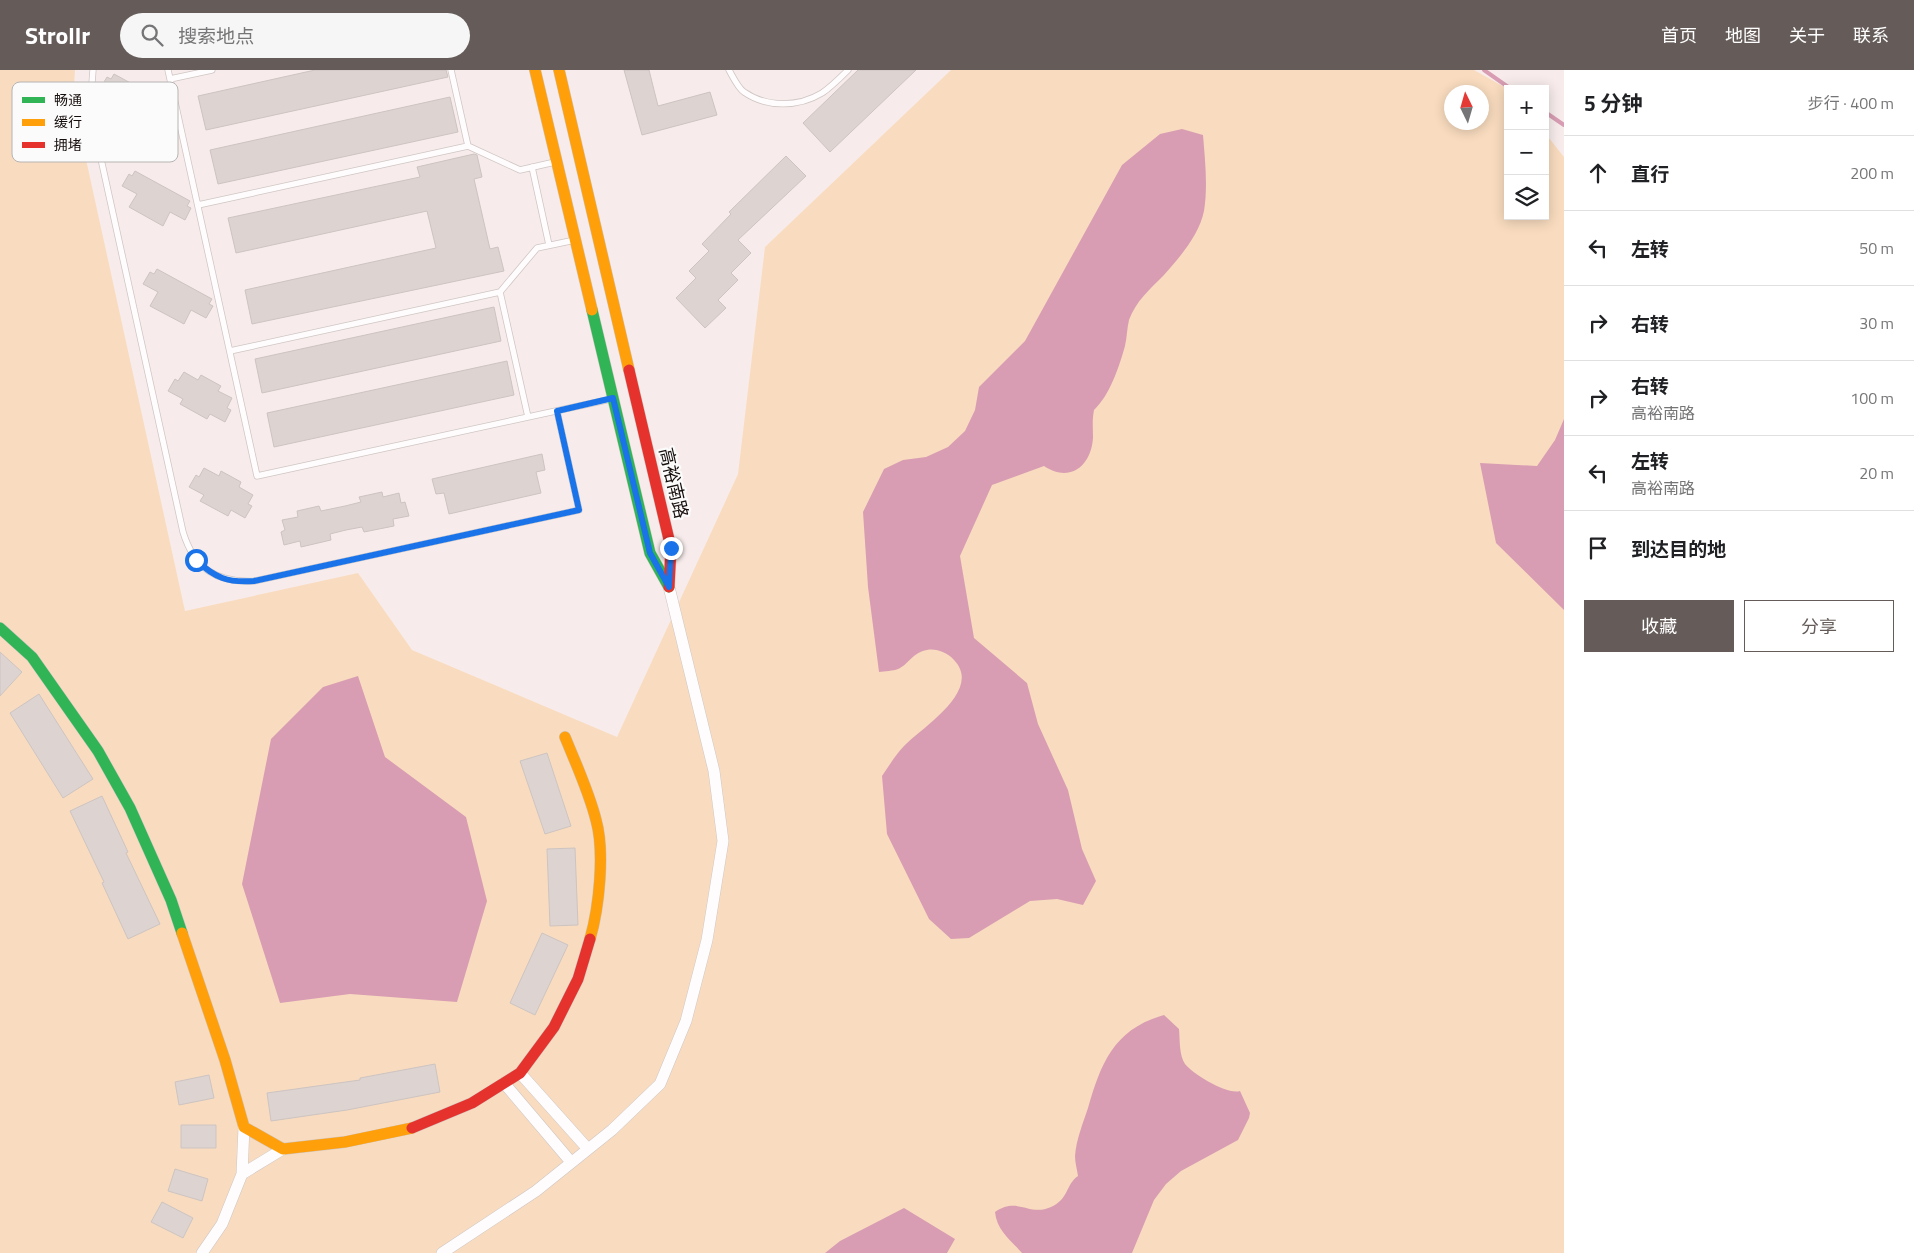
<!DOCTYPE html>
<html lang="zh">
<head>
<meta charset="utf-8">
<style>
  :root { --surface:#fff; --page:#f6f6f6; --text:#202124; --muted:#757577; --line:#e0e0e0; --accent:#655c5a }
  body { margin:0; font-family:"Titillium Web","Noto Sans SC",sans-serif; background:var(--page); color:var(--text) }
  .controls { position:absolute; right:15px; top:15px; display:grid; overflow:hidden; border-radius:0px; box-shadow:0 2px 12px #0003 }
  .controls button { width:45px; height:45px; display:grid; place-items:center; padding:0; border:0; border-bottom:1px solid var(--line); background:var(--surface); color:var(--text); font:25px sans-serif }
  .compass { position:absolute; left:1444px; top:15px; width:45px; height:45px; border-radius:50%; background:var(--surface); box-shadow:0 2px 12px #0003; rotate:355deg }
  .stop { position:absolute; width:15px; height:15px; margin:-11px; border:4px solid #1a73e8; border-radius:50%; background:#fff }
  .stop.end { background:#1a73e8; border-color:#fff; box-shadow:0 1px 5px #0008 }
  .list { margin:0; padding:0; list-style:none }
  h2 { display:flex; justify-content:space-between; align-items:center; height:65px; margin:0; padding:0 20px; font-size:21px }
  h2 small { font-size:16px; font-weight:400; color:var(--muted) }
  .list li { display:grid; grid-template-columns:32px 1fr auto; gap:15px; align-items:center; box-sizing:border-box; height:75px; padding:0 20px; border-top:1px solid var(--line) }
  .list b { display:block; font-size:19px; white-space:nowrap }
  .list p { margin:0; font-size:16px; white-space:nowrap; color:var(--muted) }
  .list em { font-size:16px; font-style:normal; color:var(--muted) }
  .actions { display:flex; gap:10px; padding:15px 20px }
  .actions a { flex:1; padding:11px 0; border:1px solid var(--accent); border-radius:0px; text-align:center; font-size:18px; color:var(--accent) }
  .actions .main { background:var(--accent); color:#fff }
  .icon { flex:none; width:28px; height:28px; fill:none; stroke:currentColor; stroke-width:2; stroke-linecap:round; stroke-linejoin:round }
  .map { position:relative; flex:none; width:1564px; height:1183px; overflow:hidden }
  header { display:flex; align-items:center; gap:30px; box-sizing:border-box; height:70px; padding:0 25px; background:var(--accent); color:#fff }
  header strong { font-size:24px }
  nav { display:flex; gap:28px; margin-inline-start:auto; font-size:18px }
  .search { width:350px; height:45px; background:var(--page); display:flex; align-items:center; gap:12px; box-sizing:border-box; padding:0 18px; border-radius:28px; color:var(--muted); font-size:19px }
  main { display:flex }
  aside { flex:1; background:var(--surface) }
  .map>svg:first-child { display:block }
  .green { fill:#f9dcbf; fill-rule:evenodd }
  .water { fill:#d89db3 }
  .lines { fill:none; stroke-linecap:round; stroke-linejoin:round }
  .stream { stroke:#d89db3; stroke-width:4 }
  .building { fill:#ddd3d1; stroke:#cdc4c1 }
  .lane-casing { stroke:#cfc6c4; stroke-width:7 }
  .street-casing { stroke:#cfc6c4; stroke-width:12 }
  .fast-casing { stroke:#cfc6c4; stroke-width:12 }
  .slow-casing { stroke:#cfc6c4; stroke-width:12 }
  .jam-casing { stroke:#cfc6c4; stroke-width:12 }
  .lane { stroke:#fefcfc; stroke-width:5.5 }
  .street { stroke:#fefcfc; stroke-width:11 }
  .fast { stroke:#30b455; stroke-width:11 }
  .slow { stroke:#ff9f0a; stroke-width:11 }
  .jam { stroke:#e5322d; stroke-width:11 }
  .route { stroke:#1a73e8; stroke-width:6 }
  .labels { text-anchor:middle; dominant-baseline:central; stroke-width:4.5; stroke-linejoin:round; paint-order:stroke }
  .street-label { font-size:18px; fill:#160e0c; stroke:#fbfbfb }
  .key { fill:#fbfbfb; stroke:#b6b4b3; stroke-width:1 }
  .key-label { font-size:14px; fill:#160e0c }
</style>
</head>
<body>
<header>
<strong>Strollr</strong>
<div class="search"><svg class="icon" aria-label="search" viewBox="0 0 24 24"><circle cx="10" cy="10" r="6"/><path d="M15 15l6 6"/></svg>搜索地点</div>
<nav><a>首页</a><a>地图</a><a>关于</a><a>联系</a></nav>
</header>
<main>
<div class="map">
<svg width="1564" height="1183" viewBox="0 0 1564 1183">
  <rect width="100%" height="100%" fill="#f7eceb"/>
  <path class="green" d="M0,0H75L73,30L185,541L358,503L412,580L617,667L738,404L765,177L951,0H1474L1508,19V146H1545V63L1564,87V1183H0ZM1452,22H1482V52H1452Z"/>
  <path class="water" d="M1182,59L1203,65C1205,90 1208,116 1204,141C1199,165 1180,187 1164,205C1150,219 1136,231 1129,250C1127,258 1127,267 1125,276C1119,297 1110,325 1094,340C1092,350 1093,358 1093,368C1091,397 1069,413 1044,396L992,415L960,486L974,568L1027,613L1038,654L1068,720L1082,779L1096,811L1083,835L1057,829L1030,831L969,868L951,869L929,849L887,764L882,706C889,696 896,684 904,676C923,657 983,620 954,590C948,583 936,578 927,580C913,582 908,595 898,599C893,601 885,601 879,602L868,517L863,442L884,399L903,390L926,387L948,377L965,361L975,340L979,317L1025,271L1122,95L1160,64Z
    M1564,349V540L1496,473L1480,393L1537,396L1555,370Z
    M358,606L385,687L466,747L487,831L457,932L350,924L280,933L242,814L271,669L323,617Z
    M1164,945L1179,959C1180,970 1179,985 1185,994C1193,1004 1227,1025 1240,1021L1250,1043L1249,1048L1238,1070L1181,1101L1166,1114L1154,1130L1132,1183H1022C1010,1169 997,1161 995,1142C1018,1126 1029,1147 1051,1137C1069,1129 1066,1114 1078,1106C1077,1099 1075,1093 1075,1086C1076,1070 1083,1053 1088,1038C1101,993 1114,959 1164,945Z
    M904,1138L955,1169L947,1183H825L840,1171Z"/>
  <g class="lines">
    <path class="stream" d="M1484,0L1511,19
      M1545,42L1564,55"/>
  </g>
  <path class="building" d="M315,0H446L448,7L206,60L198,26Z
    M624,0H649L658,36L710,22L717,45L642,65Z
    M858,0H916L830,82L803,53Z
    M114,4L169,34L166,39L170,41L163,53L149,45L141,59L108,40L115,27L100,19L107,7L111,9Z
    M450,27L458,62L218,114L210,80Z
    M474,84L477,85L482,107L474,109L490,179L498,177L504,201L252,254L245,220L436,178L427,141L236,183L228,148L420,107L417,97Z
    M786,86L806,106L738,170L751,183L731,203L738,210L718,230L726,238L705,258L676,228L696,208L689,201L709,181L702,174L731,144L729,142Z
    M135,101L190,131L187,136L191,138L185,150L170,142L163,156L129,137L137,124L122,116L129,104L132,106Z
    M157,199L212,229L209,234L213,236L206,248L191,240L184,254L150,236L158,222L143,214L150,202L154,204Z
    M494,237L501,271L262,323L255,289Z
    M507,291L514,325L274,377L267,343Z
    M184,302L198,310L201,305L221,316L218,321L232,328L227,338L231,340L225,352L210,344L207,349L180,334L183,329L168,321L175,309L178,311Z
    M542,384L545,400L536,402L541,423L449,444L444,423L436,424L432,409Z
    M204,398L219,406L221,401L241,412L239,417L253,425L248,434L252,436L245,448L231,440L228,446L200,431L204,425L189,417L196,405L199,407Z
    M382,422L383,427L399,423L401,433L405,432L409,446L393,449L394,456L364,462L362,457L346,460L330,464L331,470L301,477L300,471L284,475L281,462L285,460L282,450L298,447L297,441L319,436L321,441L345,436L361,432L359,427Z
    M0,582L22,602L0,626Z
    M39,624L93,709L63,728L10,643Z
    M547,683L571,756L545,764L520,691Z
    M102,726L128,782L126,783L160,854L128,869L102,813L104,812L70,741Z
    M575,778L578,855L550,856L547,779Z
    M542,863L568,875L535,945L510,933Z
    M435,994L440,1022L347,1040L271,1051L267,1023L360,1010V1008Z
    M209,1005L214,1028L179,1035L175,1012Z
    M181,1055H216V1078H181Z
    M175,1099L208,1109L202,1131L168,1121Z
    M162,1132L193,1148L183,1168L151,1152Z"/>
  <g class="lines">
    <g class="lane-casing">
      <path id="lane" d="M93,0L90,39L183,462C194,498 216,513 254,511L579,440L557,341
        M168,0L257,406L611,329
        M451,0L468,76
        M729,0C733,7 738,18 744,22C767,38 799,37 822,23C831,17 840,8 848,0
        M170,9L212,0
        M532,97L549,175
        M198,135L468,76L520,100L555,92
        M500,222L528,347
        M230,281L500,222L537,178L575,170"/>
    </g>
    <g class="street-casing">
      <path id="street" d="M520,1003L588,1079
        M504,1013L571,1092
        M242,1104L283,1079
        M202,1183L222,1154L242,1104L244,1057
        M442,1183L536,1121L612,1060L660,1014L686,951L707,870L723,771L714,701L669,517"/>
    </g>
    <g class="fast-casing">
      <path id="fast" d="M592,240L650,483L669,517
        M0,558L32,587L98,681L130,738L171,830L182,863"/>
    </g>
    <g class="slow-casing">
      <path id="slow" d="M535,0L592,240
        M559,0L629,300
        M565,667C576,694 589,722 596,750C605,782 599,838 590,869
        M182,863L225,990L244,1057L283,1079L345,1072L412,1058"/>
    </g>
    <g class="jam-casing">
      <path id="jam" d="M629,300L671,478L669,517
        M412,1058L472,1033L520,1003L554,957L578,909L590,869"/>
    </g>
    <use href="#lane" class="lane"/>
    <use href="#street" class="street"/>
    <use href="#fast" class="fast"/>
    <use href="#slow" class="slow"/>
    <use href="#jam" class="jam"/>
  </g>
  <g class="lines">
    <path class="route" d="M196,490C215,508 228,513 254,511L579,440L557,341L613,328L650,483L669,517L671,478"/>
  </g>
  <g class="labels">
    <g class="street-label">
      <text transform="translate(674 413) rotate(77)">高裕南路</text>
    </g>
  </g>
  <rect x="12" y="12" width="166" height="80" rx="8" class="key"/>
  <rect x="22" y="27" width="23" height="6" fill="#30b455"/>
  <rect x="22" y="49" width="23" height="7" fill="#ff9f0a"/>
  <rect x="22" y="72" width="23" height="6" fill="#e5322d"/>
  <g class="key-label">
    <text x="54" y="35">畅通</text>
    <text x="54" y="57">缓行</text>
    <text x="54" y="80">拥堵</text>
  </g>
</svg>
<div class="controls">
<button>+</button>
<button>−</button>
<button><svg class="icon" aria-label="layers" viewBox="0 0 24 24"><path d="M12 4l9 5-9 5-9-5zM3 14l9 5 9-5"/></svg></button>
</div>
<svg class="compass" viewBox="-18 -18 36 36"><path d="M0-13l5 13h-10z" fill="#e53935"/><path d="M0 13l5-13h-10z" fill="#757577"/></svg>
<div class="stop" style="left:196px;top:490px"></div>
<div class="stop end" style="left:671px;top:478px"></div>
</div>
<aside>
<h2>5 分钟<small>步行 · 400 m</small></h2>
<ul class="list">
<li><svg class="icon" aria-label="ahead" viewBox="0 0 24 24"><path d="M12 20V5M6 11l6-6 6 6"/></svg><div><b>直行</b></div><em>200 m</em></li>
<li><svg class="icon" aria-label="left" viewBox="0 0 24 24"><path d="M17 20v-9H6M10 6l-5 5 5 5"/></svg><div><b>左转</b></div><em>50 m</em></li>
<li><svg class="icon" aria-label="right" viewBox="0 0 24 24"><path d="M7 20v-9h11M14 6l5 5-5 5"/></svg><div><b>右转</b></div><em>30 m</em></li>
<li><svg class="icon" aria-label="right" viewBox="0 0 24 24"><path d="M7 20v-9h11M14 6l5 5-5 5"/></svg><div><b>右转</b><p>高裕南路</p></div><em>100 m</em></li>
<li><svg class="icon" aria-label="left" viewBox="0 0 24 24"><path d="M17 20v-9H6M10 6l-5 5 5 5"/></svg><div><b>左转</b><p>高裕南路</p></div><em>20 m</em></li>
<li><svg class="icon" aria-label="arrive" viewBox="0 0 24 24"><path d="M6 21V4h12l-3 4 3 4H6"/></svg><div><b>到达目的地</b></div></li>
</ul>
<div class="actions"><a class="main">收藏</a><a>分享</a></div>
</aside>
</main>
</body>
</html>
